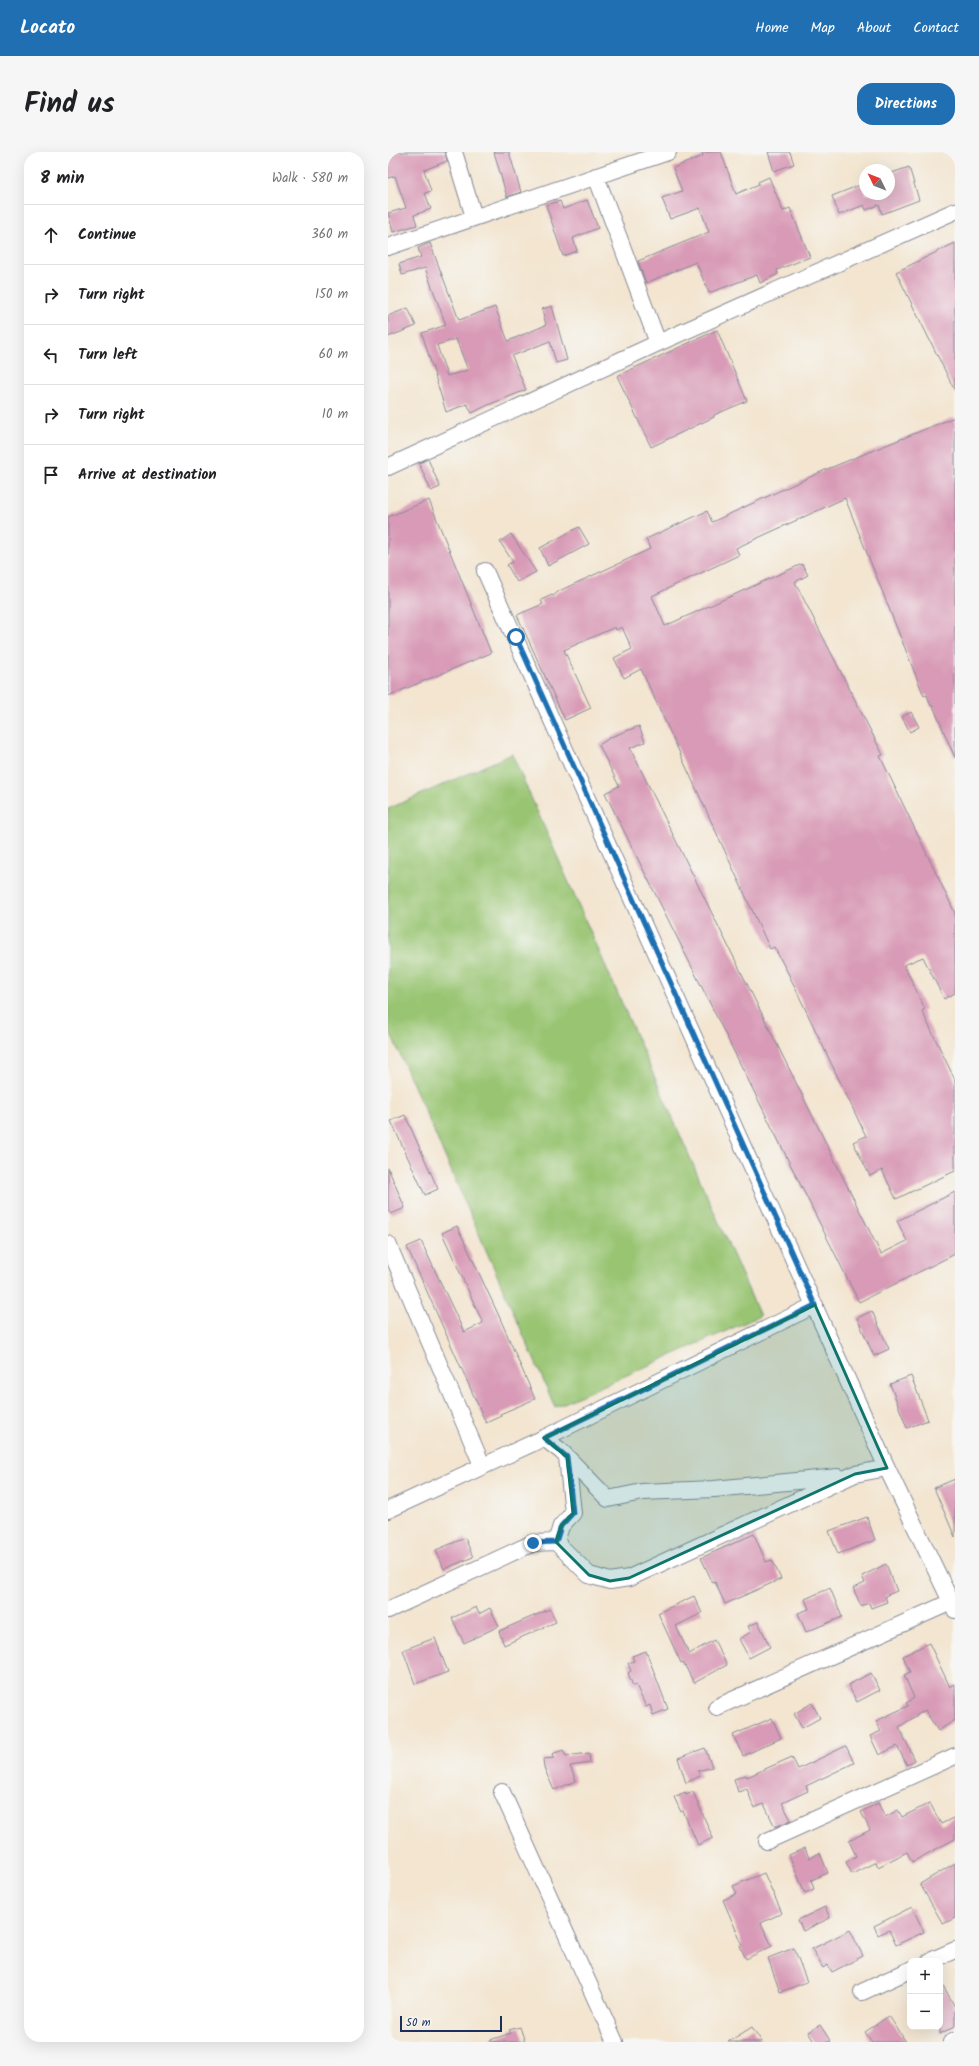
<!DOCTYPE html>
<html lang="en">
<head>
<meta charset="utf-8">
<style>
  :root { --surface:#fff; --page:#f6f6f6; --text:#202124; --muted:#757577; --line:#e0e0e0; --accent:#1f6fb2 }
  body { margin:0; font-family:Kalam,sans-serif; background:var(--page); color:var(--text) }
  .controls { position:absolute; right:12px; bottom:12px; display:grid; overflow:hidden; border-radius:8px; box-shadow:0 4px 16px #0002 }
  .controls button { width:36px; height:36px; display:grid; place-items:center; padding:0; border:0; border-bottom:1px solid var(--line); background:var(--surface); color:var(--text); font:20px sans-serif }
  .compass { position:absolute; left:471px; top:12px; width:36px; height:36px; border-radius:50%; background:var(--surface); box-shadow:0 4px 16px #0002; rotate:313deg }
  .scale { position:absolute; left:12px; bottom:10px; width:102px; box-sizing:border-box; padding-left:4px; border:2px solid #1b2f5e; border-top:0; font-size:11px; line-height:14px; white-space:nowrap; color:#1b2f5e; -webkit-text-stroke:3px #f6f6f2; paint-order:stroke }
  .stop { position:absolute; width:12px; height:12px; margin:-9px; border:3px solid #1f6fb2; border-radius:50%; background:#fff }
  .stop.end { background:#1f6fb2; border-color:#fff; box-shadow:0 1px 4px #0008 }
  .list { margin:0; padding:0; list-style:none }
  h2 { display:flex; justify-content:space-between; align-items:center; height:52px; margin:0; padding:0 16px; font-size:17px }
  h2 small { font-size:13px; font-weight:400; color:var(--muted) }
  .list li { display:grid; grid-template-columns:26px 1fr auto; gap:12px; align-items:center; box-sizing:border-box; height:60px; padding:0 16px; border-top:1px solid var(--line) }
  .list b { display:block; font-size:15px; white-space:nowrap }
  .list em { font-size:13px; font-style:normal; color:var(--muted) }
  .icon { flex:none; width:22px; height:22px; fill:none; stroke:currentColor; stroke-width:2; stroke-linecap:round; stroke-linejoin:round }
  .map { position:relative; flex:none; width:567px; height:1890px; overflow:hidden; border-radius:16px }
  header { display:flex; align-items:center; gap:24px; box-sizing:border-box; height:56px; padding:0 20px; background:var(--accent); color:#fff }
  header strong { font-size:19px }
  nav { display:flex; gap:22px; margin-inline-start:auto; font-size:14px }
  .intro { display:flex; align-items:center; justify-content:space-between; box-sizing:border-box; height:96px; padding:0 24px }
  h1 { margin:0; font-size:28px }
  .button { padding:10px 18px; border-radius:16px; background:var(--accent); color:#fff; font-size:14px; font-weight:700 }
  main { display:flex; gap:24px; padding:0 24px }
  aside { flex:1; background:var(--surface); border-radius:16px; box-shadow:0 4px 16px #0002 }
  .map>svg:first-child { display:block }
  .green { fill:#99c572; stroke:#5a7a68 }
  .building { fill:#d89ab6; fill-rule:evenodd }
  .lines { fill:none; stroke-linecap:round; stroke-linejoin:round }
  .minor-casing { stroke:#878a97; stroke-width:18 }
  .minor { stroke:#fff; stroke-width:16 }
  .route { stroke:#1f6fb2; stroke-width:5 }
  .marked { fill:#0f766e; fill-opacity:0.2; stroke:#0f766e; stroke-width:3; stroke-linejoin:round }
</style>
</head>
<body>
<header>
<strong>Locato</strong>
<nav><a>Home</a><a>Map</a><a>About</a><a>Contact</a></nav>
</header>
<div class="intro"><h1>Find us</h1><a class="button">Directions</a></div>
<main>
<aside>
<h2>8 min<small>Walk · 580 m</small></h2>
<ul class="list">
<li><svg class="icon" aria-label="ahead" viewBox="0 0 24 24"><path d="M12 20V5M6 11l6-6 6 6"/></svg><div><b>Continue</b></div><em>360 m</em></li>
<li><svg class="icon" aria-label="right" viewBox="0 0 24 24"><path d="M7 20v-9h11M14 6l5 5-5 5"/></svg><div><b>Turn right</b></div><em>150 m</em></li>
<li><svg class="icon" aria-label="left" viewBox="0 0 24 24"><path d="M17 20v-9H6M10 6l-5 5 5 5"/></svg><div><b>Turn left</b></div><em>60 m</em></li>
<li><svg class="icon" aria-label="right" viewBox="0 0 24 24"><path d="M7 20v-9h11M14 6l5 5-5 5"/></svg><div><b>Turn right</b></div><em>10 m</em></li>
<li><svg class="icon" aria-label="arrive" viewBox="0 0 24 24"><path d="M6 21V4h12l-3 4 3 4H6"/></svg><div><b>Arrive at destination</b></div></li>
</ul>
</aside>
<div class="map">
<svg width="567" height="1890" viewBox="0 0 567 1890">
  <rect width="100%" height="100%" fill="#f6f6f2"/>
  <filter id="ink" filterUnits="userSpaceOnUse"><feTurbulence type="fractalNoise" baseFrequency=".025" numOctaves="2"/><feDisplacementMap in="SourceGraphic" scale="8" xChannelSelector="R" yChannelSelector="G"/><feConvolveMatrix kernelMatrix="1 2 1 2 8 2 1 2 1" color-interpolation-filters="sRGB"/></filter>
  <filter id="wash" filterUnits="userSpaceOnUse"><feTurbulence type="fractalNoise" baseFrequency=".012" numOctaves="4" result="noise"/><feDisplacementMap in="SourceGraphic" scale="16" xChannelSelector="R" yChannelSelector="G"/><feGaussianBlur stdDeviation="0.9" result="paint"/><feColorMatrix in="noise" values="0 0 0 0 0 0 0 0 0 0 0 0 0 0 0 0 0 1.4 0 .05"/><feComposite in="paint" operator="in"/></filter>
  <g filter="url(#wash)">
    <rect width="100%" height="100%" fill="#f3e5d0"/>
    <path class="green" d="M124,602L372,1164L167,1255L0,875V657Z"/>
    <g id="blocks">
      <path class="building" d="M6,0H57L59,9L36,18L43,39L37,41L43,57L26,63L29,73L5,80L0,61L18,56L7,24L0,26V2Z
        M106,0H121L133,40L119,45Z
        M314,0H333L348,42L371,32L370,30L381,25L395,59L402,56L422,105L389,118L390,122L372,131L369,123L321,141L308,110L258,131L250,109L321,80L312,56L282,67L274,46L294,39L285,16L315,4Z
        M380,0H402L406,12L386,19Z
        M521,15L531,48L494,62L491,53L478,58L476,53L451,63L444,44L477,31V42H501V22Z
        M199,48L210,76L185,86L189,99L175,104L158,53L172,49L175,57Z
        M42,91L71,168L107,155L120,189L158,173L154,157L164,154L179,208L168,211L162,189L124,204L138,238L100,253L84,261L79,252L58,260L34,181L58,173L37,116L14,123L11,112L33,105L30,96ZM68,187L80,218L59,224L49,193Z
        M567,91V239L508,120Z
        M20,156L28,174L0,185V164Z
        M329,178L359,249L326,263V265L263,295L229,224Z
        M567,265V606L545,554H543L539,543L536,544L457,346L348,396L351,403L264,444L277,474L414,412L420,423L407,430L495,603L492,604L567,761V841L556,847L535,805L516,813L537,857L534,859L567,928V1019L508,1047L494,1018L482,1024L465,990L478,984L400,821L386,795L382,797L253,517L236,526L226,506L244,497L234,475L228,478L227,475L176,498L203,556L177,568L129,463L155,452L153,448L164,443L165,444L171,439L262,397L258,387L319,359L324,370L437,318Z
        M40,307L52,335L43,339L31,311Z
        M41,348L103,501L0,544V365Z
        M191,375L201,392L160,414L152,396Z
        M123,382L148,420L129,430L119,413L125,410L112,390Z
        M523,560L531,575L522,580L514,565Z
        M251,574L257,590L242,596L493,1102L519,1089L509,1069L567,1040V1102L471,1150L217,641L231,634L211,593L223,585Z
        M17,963L50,1037L37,1043L3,969Z
        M0,1016L17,1056L3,1062L0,1056Z
        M69,1074L111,1164L147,1247L112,1262L113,1264L98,1271L19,1095L33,1089L76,1180L95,1171L54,1081Z
        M484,1159L501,1197L486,1204L469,1166Z
        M523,1224L540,1268L519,1276L502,1232Z
        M567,1327V1385L546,1336Z
        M479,1365L487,1388L450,1402L441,1379Z
        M366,1382L378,1410L384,1408L393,1427L337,1452L327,1430L325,1431L313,1406Z
        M77,1386L85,1405L56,1417L48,1398Z
        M498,1412L509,1439L497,1444L499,1450L483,1456L481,1451L473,1454L465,1436L477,1431L474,1424Z
        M442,1436L454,1465L418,1480L410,1461L421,1457L417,1447Z
        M306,1444L314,1461L288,1474L301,1502L326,1488L339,1513L306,1531L295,1510L293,1511L270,1461Z
        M88,1455L91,1462L102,1456L111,1474L76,1491L64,1466Z
        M162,1457L168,1470L116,1493L111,1479Z
        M370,1470L382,1495L361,1506L351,1487L363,1480L360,1474Z
        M47,1486L60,1520L27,1532L15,1498Z
        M541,1491L562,1535L567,1532V1568L550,1579L537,1558L511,1575L527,1608L519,1613L509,1594L491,1603L482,1584L493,1579L488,1569L520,1554L518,1551L526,1546L516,1523L522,1520L515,1504Z
        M258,1499L280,1557L265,1563L262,1553L258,1555L248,1533L245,1534L240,1521L243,1519L240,1511L246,1509L244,1504Z
        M483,1521L492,1538L469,1550L460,1533Z
        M424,1551L432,1566L414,1576L406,1562Z
        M384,1566L393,1586L355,1604L345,1583Z
        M458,1594L466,1611L418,1634L420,1639L394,1651L403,1668L387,1675L376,1652L366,1656L359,1637L350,1640L346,1627L358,1623L359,1625L404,1605L410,1617Z
        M317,1596L324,1615L310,1619L312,1624L298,1631L290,1606Z
        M175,1598L178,1604L201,1601L202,1611L182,1614L188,1629L166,1638L156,1616L155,1607L166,1606L164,1602Z
        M297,1640L298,1643L305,1640L325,1686L310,1693L295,1659L293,1660L286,1645Z
        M490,1651L497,1665L510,1658L514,1665L542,1651L553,1672L567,1665V1687L524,1710L519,1700L490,1715L488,1710L464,1722L458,1710L468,1704L461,1689L482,1678L473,1660Z
        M417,1696L421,1706L432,1701L440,1721L423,1728L426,1737L417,1741L401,1703Z
        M567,1711V1766L555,1772L532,1732Z
        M376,1721L394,1761L373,1771L384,1794L358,1807L352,1794L354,1792L335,1748L349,1742L345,1734Z
        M437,1755L442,1766L415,1779L410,1768Z
        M524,1755L536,1780L508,1793L501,1778L490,1783L486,1774Z
        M462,1778L475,1804L444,1820L440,1813L435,1816L424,1797Z
        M406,1796L419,1830L392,1840L380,1806Z
        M552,1828L567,1855V1874L552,1882Z
        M501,1864L518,1890H484L477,1880Z
        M432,1873L443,1890H426L420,1880Z
        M132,1875L137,1890H103L102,1888L123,1881L121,1878Z
        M364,1875L374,1890H340Z"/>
    </g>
  </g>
  <g filter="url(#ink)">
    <use href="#blocks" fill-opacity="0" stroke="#878a97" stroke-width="1"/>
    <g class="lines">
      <g class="minor-casing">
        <path id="minor" d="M66,0L86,65
          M208,24L270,191
          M0,95L280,0
          M0,315L270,191L567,59
          M97,419L499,1316L567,1458
          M0,1092L94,1313
          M156,1286L173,1299L220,1347L254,1340L326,1337L450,1325
          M0,1358L156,1286L427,1153
          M168,1390L173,1374L185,1361L179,1305
          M0,1458L145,1391L168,1390L201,1423L222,1429L241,1426L467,1322L499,1316
          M329,1555L563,1450
          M114,1640L227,1890
          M379,1689L567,1604
          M542,1809L567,1798
          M474,1840L522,1818
          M563,1890L567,1888"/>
      </g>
      <use href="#minor" class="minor"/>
    </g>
  </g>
  <g class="lines" filter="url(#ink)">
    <path class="route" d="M128,485L427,1153L156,1286L179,1305L185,1361L173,1374L168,1390L145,1391"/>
  </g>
  <path class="marked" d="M427,1153L499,1316L467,1322L241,1426L222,1429L201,1423L168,1390L173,1374L185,1361L179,1305L156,1286Z"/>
</svg>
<div class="controls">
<button>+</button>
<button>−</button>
</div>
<svg class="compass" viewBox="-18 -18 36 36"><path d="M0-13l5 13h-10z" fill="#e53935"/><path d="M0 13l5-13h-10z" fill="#757577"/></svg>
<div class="scale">50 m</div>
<div class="stop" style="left:128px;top:485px"></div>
<div class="stop end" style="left:145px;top:1391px"></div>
</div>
</main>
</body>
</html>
